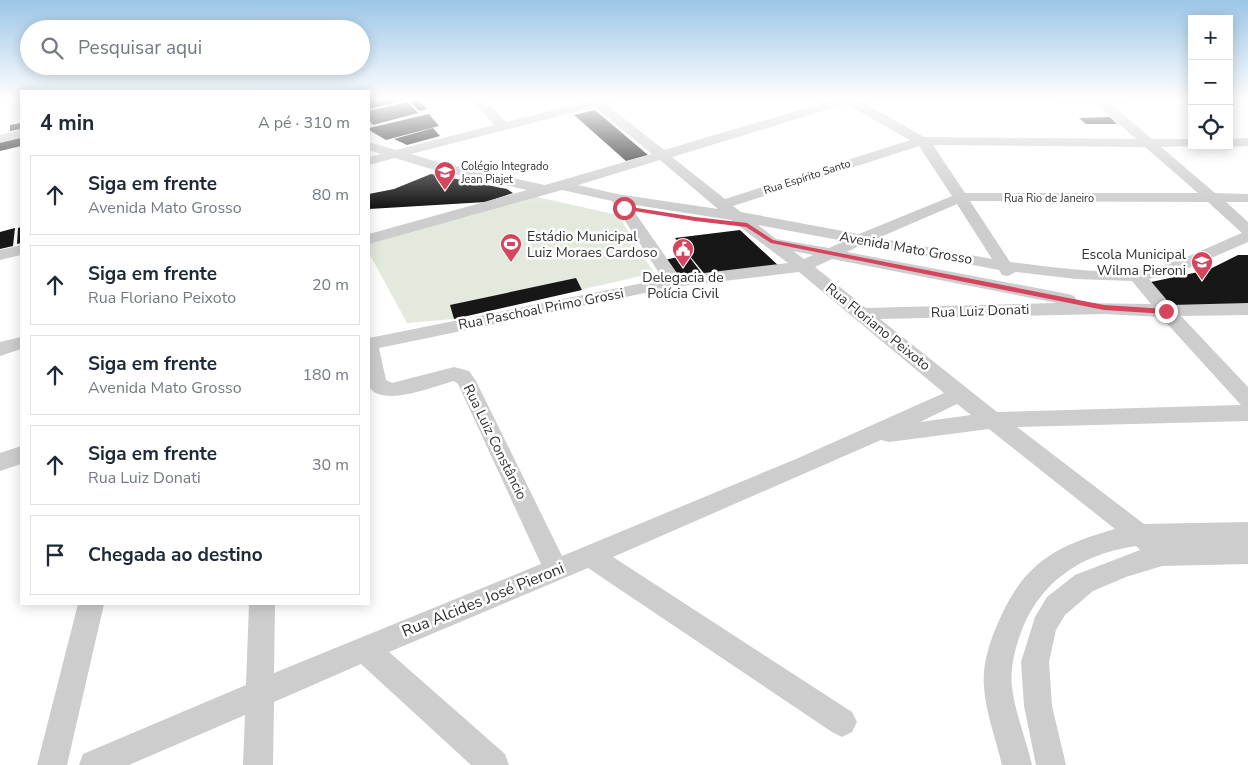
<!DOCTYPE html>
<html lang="pt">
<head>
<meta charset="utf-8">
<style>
  :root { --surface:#fff; --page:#f6f6f7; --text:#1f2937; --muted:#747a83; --line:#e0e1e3 }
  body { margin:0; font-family:"Nunito Sans",sans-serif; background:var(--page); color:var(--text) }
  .controls { position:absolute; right:15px; top:15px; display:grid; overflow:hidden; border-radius:0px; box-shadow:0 2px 12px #0003 }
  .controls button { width:45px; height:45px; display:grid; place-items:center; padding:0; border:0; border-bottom:1px solid var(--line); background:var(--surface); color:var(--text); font:25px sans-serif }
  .stop { position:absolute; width:15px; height:15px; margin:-11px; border:4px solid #d5455d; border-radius:50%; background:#fff }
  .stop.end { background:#d5455d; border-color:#fff; box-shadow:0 1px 5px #0008 }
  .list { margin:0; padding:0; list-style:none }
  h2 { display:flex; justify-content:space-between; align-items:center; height:65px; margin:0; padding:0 20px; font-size:21px }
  h2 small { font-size:16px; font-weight:400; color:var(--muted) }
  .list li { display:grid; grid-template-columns:32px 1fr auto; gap:15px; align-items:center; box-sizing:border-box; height:80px; margin:0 10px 10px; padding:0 10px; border:1px solid var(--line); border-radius:0px }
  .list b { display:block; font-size:19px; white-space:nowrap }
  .list p { margin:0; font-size:16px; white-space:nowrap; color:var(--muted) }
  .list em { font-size:16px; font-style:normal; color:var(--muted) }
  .icon { flex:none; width:28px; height:28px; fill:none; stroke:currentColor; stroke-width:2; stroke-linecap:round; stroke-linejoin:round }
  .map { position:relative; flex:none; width:1248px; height:765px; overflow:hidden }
  .search { position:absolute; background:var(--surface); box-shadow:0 2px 12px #0003; left:20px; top:20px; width:350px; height:55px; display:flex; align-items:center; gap:12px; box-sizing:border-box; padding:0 18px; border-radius:28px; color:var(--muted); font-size:19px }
  .panel { position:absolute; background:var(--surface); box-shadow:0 2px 12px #0003; left:20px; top:90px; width:350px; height:515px; border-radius:0px }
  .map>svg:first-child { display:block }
  .green { fill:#e4e9dd }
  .building { fill:#171717 }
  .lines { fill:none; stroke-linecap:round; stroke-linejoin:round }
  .minor { fill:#cdcdcd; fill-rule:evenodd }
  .route { fill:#d5455d }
  .labels { text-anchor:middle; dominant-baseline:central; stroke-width:5; stroke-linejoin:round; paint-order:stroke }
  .far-poi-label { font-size:11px; fill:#303030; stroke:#fff; text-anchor:start }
  .far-street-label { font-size:11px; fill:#303030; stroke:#fff }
  .poi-label { font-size:14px; fill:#303030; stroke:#fff; text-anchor:start }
  .street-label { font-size:14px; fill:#303030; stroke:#fff }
  .near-street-label { font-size:16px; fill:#303030; stroke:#fff }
</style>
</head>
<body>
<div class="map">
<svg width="1248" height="765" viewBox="0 0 1248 765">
  <rect width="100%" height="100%" fill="#fff"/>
  <path class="green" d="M528,195L618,215L654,273L454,319L407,323L369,253V240Z"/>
  <path class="building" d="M369,99H404V100L369,109Z
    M408,99H424L419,101L427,109L419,111Z
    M408,102L418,113L373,125L369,120V111Z
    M595,110L648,155L626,161L574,115Z
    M429,114L439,126L386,140L369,130V128Z
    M1110,117L1117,124H1086L1079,118Z
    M21,123V129L10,131V125Z
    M433,128L440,136L407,145L394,139Z
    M20,137L21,146L0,151V141Z
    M431,174L507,189L513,193L486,202L369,209V194L394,189Z
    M21,227V243L17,244L18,228Z
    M15,228L13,246L0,249V232Z
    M740,230L780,267L707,277L675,238Z
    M688,255L703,275L678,279L664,260Z
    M1238,255H1248V305L1170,308L1146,283L1208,270Z
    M576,278L582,290L454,319L450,305Z"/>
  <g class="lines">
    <path class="minor" d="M471,99H484L506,122L588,101L587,99H613L611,103L606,104L664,150L836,99H857L924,137L1136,139L1096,103H1061L1055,99H1130L1124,103H1110L1152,139H1192V146H1195L1161,147L1215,193L1248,194V202H1226L1248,222V242L1177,273L1149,279L1171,305L1248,303V315L1181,316L1248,387V421L1017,427L1144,524L1248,522V564L1162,566L1126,577L1093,591L1065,615L1056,630L1049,662L1052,706L1066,765H1036L1024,706L1021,662L1035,617L1047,597L1075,575L1140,550L1136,546C1080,554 1037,583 1019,638C1014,653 1010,671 1012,687C1015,713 1026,739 1032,765H1002C996,739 986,714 984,687C982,666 989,644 997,625C1023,564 1052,547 1115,529L989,429L889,442L881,440L613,557L852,712L857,722L852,732L842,737L832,732L588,568L389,652L505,754L509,765H471L361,664L274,702L273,765H243L245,715L129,765H79L83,754L246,685L249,604H275L274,673L541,564L458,384L454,381C434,386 383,408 369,387V338L663,279L612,201L562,190L369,244V234L527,190L431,169L395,158L369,165V157L381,154L369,150V142L396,150L494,125ZM846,104L910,140L725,199L672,157ZM595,107L652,154L545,185L434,161L411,154ZM933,145L1145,147L1198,193H965ZM919,146L952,196L859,234L741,212L733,206ZM660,160L718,209L617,194L578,185ZM970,201L1208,202L1242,233C1217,243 1193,256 1167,264C1124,279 1056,267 1010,262ZM629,204L731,220L788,263L679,276ZM957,204L992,259L878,238ZM758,225L844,241L829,248L776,239ZM863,244L999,270L1002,275L1008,276L1016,272L1076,279L1132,281L1151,304L1075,303L1077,300L1074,296L1068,294L847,252ZM793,251L813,255L804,259ZM832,259L1057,303L866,308L815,267ZM799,272L944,393L796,459L562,556L476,381L469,371L454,367L392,383L386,380L379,348L674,287ZM1104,314L1161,317L1241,405L997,412L880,319ZM957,404L971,415L920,422Z
      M21,130V138L0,143V135Z
      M1248,138V146L1229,147L1226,146H1229V139Z
      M21,245V255L0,260V250Z
      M21,337V349L0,356V342Z
      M21,446V464L0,471V453Z
      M78,604H104L67,765H37Z"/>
  </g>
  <linearGradient id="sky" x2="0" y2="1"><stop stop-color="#9cc6e8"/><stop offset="0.48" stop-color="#fff"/><stop offset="1" stop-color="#fff" stop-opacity="0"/></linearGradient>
  <rect width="1248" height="207" fill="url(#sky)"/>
  <path class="route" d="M624,206L695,217L747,223L773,240L1104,305L1166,309L1170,311L1166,314L1104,310L771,243L746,227L695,221L622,209Z"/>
  <defs>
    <g id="school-pin" transform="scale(1.125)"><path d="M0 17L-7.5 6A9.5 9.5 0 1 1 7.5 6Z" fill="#d5455d" stroke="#fff"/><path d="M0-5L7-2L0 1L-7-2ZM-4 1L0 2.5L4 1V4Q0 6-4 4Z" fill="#fff"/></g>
    <g id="stadium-pin" transform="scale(1.125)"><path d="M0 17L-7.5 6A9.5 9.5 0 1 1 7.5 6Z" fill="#d5455d" stroke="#fff"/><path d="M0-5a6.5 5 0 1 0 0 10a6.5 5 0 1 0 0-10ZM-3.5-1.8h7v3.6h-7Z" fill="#fff"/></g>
    <g id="civic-pin" transform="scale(1.125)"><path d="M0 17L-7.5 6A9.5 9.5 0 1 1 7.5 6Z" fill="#d5455d" stroke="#fff"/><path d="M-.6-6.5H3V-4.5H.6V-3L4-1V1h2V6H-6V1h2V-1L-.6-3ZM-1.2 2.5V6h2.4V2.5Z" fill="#fff"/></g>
  </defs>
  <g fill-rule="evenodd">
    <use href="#school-pin" x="445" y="172"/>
    <use href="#stadium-pin" x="511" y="244"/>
    <use href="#civic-pin" x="683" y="249"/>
    <use href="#school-pin" x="1202" y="262"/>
  </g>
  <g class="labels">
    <g class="far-poi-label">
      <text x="461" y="166">Colégio Integrado<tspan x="461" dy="13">Jean Piajet</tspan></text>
    </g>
    <g class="far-street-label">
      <text transform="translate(807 177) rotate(-18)">Rua Espírito Santo</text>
      <text x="1049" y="198">Rua Rio de Janeiro</text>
    </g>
    <g class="poi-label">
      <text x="527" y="236">Estádio Municipal<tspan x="527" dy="16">Luiz Moraes Cardoso</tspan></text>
      <text x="1186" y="254" text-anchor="end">Escola Municipal<tspan x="1186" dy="16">Wilma Pieroni</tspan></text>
      <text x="683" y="277" text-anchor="middle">Delegacia de<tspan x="683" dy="16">Polícia Civil</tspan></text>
    </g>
    <g class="street-label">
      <text transform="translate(906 248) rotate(10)">Avenida Mato Grosso</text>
      <text transform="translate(541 309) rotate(-11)">Rua Paschoal Primo Grossi</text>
      <text transform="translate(980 311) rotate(-2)">Rua Luiz Donati</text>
      <text transform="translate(878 327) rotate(39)">Rua Floriano Peixoto</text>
      <text transform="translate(495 442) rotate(64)">Rua Luiz Constâncio</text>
    </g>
    <g class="near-street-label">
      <text transform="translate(483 600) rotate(-22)">Rua Alcides José Pieroni</text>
    </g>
  </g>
</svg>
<div class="controls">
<button>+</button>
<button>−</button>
<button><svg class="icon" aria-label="locate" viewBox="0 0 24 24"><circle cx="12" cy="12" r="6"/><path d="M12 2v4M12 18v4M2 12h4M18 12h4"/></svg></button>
</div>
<div class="stop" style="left:624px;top:208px"></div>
<div class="stop end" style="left:1166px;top:311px"></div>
<div class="search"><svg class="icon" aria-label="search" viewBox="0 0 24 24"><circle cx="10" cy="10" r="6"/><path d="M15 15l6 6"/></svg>Pesquisar aqui</div>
<section class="panel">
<h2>4 min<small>A pé · 310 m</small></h2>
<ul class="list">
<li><svg class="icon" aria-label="ahead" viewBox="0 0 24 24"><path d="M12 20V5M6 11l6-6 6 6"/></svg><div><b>Siga em frente</b><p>Avenida Mato Grosso</p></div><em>80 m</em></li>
<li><svg class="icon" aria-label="ahead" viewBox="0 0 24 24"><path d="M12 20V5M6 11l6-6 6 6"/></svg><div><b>Siga em frente</b><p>Rua Floriano Peixoto</p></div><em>20 m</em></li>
<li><svg class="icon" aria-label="ahead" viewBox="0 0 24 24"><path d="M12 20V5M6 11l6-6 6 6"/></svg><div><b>Siga em frente</b><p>Avenida Mato Grosso</p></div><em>180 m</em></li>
<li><svg class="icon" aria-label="ahead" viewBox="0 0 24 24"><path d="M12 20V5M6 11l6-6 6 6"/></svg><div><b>Siga em frente</b><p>Rua Luiz Donati</p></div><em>30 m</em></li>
<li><svg class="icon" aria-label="arrive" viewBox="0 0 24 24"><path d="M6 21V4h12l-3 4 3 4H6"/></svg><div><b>Chegada ao destino</b></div></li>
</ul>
</section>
</div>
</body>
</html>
